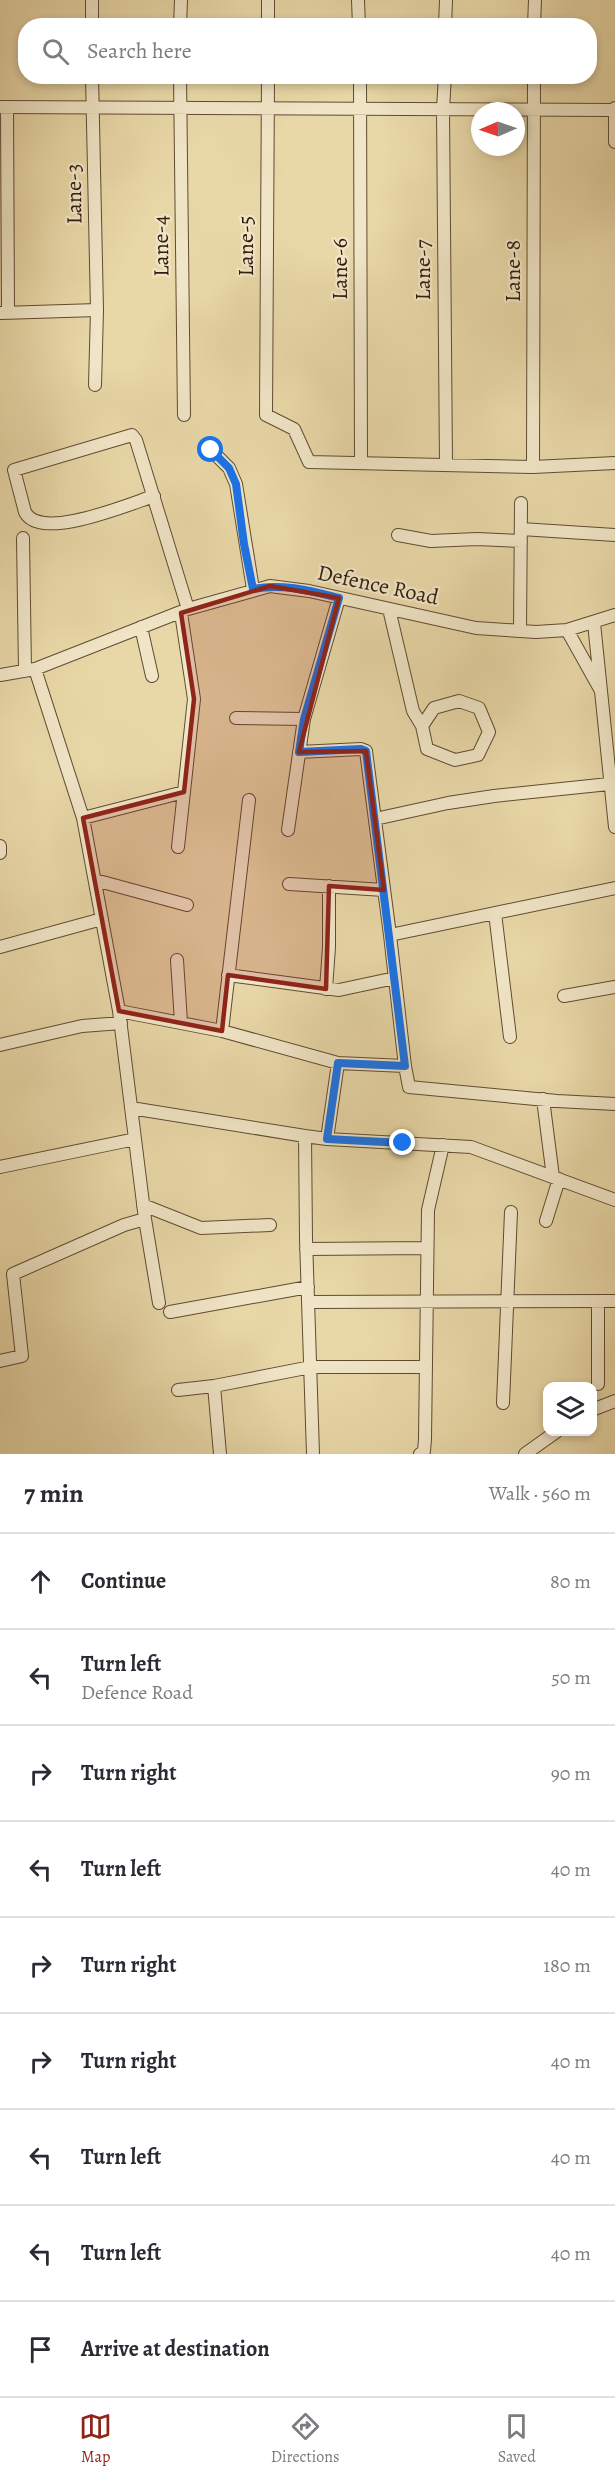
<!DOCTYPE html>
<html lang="en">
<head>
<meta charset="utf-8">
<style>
  :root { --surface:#fff; --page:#f7f7f7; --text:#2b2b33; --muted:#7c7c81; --line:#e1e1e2; --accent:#8f2418 }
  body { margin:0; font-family:Alegreya,serif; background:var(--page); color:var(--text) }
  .controls { position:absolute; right:18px; bottom:18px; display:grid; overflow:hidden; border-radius:12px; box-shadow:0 3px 9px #0003 }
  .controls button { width:54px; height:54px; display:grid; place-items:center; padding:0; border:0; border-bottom:2px solid var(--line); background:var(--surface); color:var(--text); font:30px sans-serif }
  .compass { position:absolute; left:471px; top:102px; width:54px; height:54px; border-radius:50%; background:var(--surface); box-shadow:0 3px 9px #0003; rotate:268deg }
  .stop { position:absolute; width:18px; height:18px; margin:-14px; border:4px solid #1a73e8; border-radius:50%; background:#fff }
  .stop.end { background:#1a73e8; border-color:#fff; box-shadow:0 2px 6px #0008 }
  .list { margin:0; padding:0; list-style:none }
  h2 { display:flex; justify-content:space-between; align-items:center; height:78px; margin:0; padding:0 24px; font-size:26px }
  h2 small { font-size:20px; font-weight:400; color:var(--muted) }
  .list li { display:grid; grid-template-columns:39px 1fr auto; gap:18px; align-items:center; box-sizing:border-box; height:96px; padding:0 24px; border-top:2px solid var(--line) }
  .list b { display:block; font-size:22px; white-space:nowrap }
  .list p { margin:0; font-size:20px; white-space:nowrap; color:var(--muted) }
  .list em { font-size:20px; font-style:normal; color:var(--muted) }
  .icon { flex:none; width:33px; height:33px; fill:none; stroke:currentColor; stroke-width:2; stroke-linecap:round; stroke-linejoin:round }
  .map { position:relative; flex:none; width:615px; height:1454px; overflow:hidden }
  .search { position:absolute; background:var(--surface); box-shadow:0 3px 9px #0003; left:18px; right:18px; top:18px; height:66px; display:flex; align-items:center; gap:15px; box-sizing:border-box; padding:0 21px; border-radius:24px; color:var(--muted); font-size:22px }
  .sheet { height:942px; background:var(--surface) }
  nav { display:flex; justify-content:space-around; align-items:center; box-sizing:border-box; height:84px; border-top:2px solid var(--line); background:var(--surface); font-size:16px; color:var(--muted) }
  nav a { display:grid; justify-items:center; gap:3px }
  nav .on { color:var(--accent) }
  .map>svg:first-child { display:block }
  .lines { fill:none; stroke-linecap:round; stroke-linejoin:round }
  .minor-casing { stroke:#5f4b33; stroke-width:14 }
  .minor { stroke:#f0e5c6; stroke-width:12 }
  .route { stroke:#1a73e8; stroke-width:8 }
  .marked { fill:#8f2418; fill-opacity:0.2; stroke:#8f2418; stroke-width:4.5; stroke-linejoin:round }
  .labels { text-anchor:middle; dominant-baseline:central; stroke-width:4.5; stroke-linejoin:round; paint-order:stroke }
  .street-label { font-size:22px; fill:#311c0c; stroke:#f0e5c6 }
</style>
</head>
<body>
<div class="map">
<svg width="615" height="1454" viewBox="0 0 615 1454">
  <rect width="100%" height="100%" fill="#e8d7a7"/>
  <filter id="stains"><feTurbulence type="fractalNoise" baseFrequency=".00333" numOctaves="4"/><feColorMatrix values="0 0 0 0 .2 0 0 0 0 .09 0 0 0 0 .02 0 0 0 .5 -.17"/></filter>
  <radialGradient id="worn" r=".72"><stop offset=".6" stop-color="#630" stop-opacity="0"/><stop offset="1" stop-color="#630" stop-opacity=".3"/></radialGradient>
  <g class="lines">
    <g class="minor-casing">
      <path id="minor" d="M92,0V26
        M268,0V26
        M358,0L359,26
        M180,26L181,0
        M445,26L446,0
        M534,26L535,0
        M92,76L97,310
        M180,76L184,415
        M268,76L266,415L294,429L309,462L533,467L615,463
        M360,76L361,462
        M445,76L443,109L446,464
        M0,107L615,110
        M7,107L8,313
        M615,108V142
        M1,313L97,310L95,385
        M211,450L229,468L236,484L253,589
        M533,467L534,76
        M154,496C129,504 40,542 25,512L14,470L132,435L136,440L188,609
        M521,529L615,535
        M398,535L431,541L477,539L521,541
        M23,538L25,671
        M389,609L413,711L422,726
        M594,623L615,827
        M141,627L152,676
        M567,630L600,689
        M520,631L521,503
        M0,675L35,669L188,609L270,586L309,591L476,628L536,632L567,630L615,615
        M459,701L479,708L489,732L478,755L455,760L427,749L422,726L434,708Z
        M236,718L304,719
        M299,752L361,749L366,751L390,935
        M83,818L184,792
        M375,819L448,803L494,796L609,784
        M288,830L304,719L339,598
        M0,846V853
        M178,847L194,699L181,613
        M95,880L187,905
        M289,884L384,890
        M495,913L510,1037
        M0,947L102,919
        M177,960L181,1022
        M228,975L339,990L395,978
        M326,989L329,947V886
        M564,996L615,987
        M119,1011L222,1031L338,1063
        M222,1031L249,800
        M0,1045L82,1026L121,1023
        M405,1066L409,1087L557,1101L615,1104
        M543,1099L553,1177
        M131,1108L305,1136L306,1239L313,1454
        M305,1136L327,1139L338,1063L405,1066L390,935L615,888
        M327,1139L471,1147L615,1200
        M0,1167L135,1139
        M143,1205L201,1228L270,1225
        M145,1219L159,1303
        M546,1221L559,1179
        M306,1249L427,1248
        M598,1301V1384
        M308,1302L615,1301
        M170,1312L308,1287
        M0,1361L22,1356L13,1274L124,1225L145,1219L119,1011L83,818L35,669
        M214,1386L220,1454
        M178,1390L214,1386L311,1367H425
        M503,1403L511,1212
        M592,1410L615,1401
        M420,1454L424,1451L425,1439L428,1210L443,1145
        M525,1454L556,1432"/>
    </g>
    <use href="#minor" class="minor"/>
  </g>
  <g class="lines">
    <path class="route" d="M211,450L229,468L236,484L244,544L253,589C282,583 311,591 339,598L304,719L299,752L361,749L366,751L405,1066L338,1063L327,1139L403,1143"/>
  </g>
  <path class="marked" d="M270,586L339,598L299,752L366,751L384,890L329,886L326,989L228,975L222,1031L119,1011L83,818L184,792L194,699L181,613Z"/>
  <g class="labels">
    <g class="street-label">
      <text transform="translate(74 194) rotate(-91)">Lane-3</text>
      <text transform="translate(161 246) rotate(-91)">Lane-4</text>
      <text transform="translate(246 246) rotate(-90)">Lane-5</text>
      <text transform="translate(340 269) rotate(-90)">Lane-6</text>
      <text transform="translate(423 270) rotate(-90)">Lane-7</text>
      <text transform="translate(513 271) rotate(-90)">Lane-8</text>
      <text transform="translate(378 585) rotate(12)">Defence Road</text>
    </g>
  </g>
  <rect width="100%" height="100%" filter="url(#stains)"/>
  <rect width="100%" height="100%" fill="url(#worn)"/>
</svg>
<div class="controls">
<button><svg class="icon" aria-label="layers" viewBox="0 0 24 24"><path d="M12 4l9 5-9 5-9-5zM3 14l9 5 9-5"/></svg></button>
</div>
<svg class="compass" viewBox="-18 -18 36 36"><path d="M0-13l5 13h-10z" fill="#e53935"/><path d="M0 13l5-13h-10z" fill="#7c7c81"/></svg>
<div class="stop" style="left:211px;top:450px"></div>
<div class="stop end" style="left:403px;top:1143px"></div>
<div class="search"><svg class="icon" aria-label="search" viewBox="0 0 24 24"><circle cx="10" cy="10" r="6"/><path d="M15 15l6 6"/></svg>Search here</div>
</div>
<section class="sheet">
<h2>7 min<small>Walk · 560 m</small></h2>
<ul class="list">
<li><svg class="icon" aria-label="ahead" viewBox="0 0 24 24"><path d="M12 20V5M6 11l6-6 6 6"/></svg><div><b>Continue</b></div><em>80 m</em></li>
<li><svg class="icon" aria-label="left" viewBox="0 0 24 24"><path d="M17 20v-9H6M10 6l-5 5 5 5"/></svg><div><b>Turn left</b><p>Defence Road</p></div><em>50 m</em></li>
<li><svg class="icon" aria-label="right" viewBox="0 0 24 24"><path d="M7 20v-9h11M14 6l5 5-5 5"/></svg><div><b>Turn right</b></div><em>90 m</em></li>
<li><svg class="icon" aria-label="left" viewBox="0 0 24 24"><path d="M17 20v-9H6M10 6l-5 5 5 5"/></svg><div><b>Turn left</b></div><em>40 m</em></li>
<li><svg class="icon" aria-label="right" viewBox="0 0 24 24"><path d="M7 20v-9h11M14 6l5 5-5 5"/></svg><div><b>Turn right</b></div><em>180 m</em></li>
<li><svg class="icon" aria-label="right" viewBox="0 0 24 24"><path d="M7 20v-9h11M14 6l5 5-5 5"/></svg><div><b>Turn right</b></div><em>40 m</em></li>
<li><svg class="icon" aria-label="left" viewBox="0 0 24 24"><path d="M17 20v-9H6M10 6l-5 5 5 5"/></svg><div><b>Turn left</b></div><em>40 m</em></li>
<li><svg class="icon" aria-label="left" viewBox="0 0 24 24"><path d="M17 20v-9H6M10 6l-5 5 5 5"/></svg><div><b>Turn left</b></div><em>40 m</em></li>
<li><svg class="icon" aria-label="arrive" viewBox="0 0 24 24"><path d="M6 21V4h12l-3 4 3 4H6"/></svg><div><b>Arrive at destination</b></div></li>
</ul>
</section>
<nav>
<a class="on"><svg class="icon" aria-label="map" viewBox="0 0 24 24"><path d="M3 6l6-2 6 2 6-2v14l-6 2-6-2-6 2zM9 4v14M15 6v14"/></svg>Map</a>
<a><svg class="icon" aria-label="directions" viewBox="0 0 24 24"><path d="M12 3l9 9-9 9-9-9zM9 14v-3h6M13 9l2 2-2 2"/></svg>Directions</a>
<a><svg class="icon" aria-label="saved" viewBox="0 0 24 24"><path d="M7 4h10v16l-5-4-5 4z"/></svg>Saved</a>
</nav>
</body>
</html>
